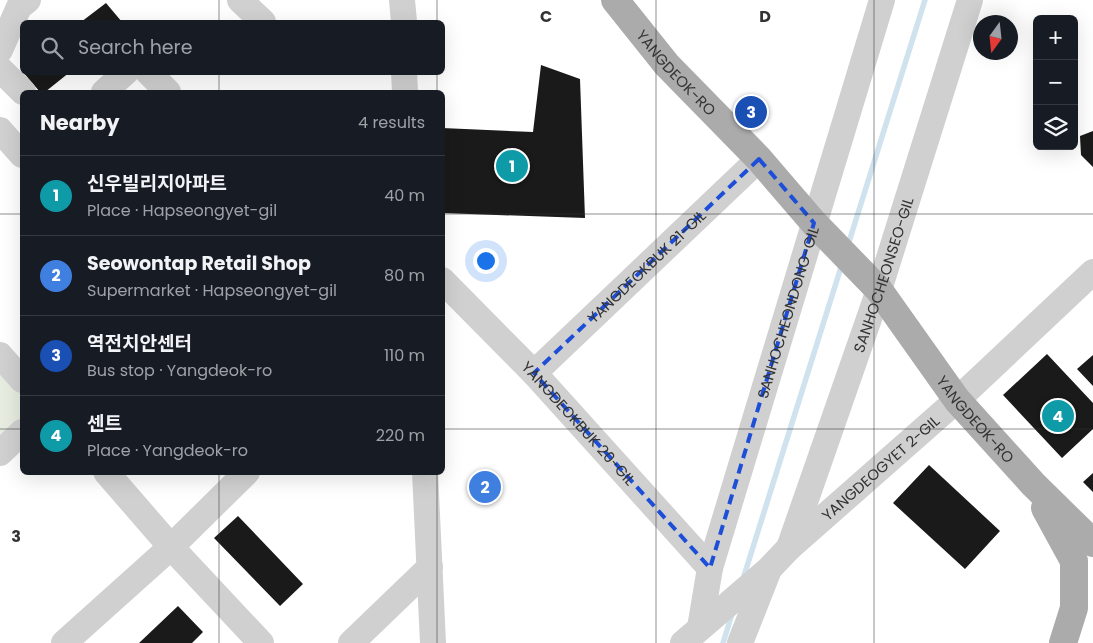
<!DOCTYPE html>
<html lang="en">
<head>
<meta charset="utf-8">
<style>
  :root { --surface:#171b24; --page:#242831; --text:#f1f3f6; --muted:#9ea1a6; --line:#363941; --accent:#e63946 }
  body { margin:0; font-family:Poppins,"Noto Sans KR",sans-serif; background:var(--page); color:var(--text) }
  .controls { position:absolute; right:15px; top:15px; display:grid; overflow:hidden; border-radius:8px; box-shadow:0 5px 20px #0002 }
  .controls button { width:45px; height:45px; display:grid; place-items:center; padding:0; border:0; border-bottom:1px solid var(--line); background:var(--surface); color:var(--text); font:25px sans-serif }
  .compass { position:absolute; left:973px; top:15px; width:45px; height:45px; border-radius:50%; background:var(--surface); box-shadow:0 5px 20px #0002; rotate:195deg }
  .you { position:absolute; left:485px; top:260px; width:18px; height:18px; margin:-12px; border:4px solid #fff; border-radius:50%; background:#1a73e8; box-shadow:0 0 0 8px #1a73e833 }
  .badge { display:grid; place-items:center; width:32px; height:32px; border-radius:50%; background:var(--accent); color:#fff; font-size:16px; font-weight:700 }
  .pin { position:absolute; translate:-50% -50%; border:2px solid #fff; box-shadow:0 1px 5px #0006 }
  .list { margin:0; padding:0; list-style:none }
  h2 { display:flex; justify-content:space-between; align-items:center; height:65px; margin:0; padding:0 20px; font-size:21px }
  h2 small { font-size:16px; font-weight:400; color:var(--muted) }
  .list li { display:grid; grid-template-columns:32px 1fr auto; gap:15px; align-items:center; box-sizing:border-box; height:80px; padding:0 20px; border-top:1px solid var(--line) }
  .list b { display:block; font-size:19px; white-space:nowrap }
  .list p { margin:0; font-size:16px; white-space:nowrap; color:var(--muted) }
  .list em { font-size:16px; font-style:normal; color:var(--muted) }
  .icon { flex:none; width:28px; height:28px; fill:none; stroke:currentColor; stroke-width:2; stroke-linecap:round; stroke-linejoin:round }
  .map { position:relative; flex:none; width:1093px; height:643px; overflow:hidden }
  .search { position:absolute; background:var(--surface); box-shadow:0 5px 20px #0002; left:20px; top:20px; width:425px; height:55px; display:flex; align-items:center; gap:12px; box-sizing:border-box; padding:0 18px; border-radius:8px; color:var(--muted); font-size:19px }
  .panel { position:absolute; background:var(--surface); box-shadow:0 5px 20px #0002; left:20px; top:90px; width:425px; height:385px; border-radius:8px }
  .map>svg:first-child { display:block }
  .green { fill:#e6ecdf }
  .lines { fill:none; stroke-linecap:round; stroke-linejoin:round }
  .stream { stroke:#cfe2ee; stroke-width:5.5 }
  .building { fill:#1a1a1a }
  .minor { stroke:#d0d0d0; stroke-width:26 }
  .major { stroke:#ababab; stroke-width:28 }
  .marked { fill:none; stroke:#1d4ed8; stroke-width:4; stroke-dasharray:10 6; stroke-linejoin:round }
  .grid { fill:none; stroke:#333; stroke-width:1; stroke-opacity:0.55 }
  .labels { text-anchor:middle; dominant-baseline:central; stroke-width:5; stroke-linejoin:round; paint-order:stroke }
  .street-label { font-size:15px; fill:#333; stroke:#fff }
  .grid-label { font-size:16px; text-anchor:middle; font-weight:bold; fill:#333; stroke:#fff; stroke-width:5; stroke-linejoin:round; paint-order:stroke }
</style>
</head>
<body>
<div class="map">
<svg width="1093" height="643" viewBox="0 0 1093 643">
  <rect width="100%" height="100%" fill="#fff"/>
  <path class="green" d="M0,355L22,380V432L0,453Z"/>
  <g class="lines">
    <path class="stream" d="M848,245L925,0
      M743,579L842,264
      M723,643L732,614"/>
  </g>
  <path class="building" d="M106,3L122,22H81Z
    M541,65L580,79L585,218L442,213V128L533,132Z
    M23,72H70L45,92H40Z
    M1093,131V167L1081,155L1080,136Z
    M1047,354L1093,403V429L1062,458L1003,395Z
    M1093,355V386L1077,369Z
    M929,465L1000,531L965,569L893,503Z
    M1093,473V492L1083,482Z
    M238,516L303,584L280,606L214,538Z
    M178,606L203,632L192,643H139Z"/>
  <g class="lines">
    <g class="minor">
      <path d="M240,0L263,22"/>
      <path d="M402,0L404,22"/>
      <path d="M0,50L19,7L28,0"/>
      <path d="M0,69L23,92"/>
      <path d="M148,72L168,92"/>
      <path d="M404,72L405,92"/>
      <path d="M104,92L126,72"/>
      <path d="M0,130L22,155"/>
      <path id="s1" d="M442,280L534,373L710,568"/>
      <path d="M0,355L22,380"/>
      <path id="s2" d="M534,373L759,159"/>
      <path d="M0,453L22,432"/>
      <path d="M106,472L171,547L261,643"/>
      <path d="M425,472L433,643"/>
      <path id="s3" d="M789,548L879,290L970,0"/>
      <path id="s4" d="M700,628L710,568L882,0"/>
      <path d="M64,643L171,547L247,472"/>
      <path d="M351,643L430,567"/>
      <path id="s5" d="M683,643L769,569L789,548L957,400L1093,272"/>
      <path d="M740,643L768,572"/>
    </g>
    <g class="major">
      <path id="s6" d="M615,0L667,65L759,159L814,223L879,290L957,400L1033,484L1093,543"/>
      <path d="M1045,508L1074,561V608L1063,643"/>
    </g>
  </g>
  <path class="marked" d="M759,159L814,223L710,568L534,373Z"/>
  <path class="grid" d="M219,0V22M437,0V22M656,0V643M874,0V643M219,72V92M437,72V92M0,214H22M442,214H1093M0,429H22M442,429H1093M219,472V643M437,472V643"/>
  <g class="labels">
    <g class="street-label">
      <text stroke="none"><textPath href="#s6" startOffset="95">YANGDEOK-RO</textPath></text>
      <text stroke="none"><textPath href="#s2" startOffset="155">YANGDEOKBUK 21-GIL</textPath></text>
      <text stroke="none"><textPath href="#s3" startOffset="289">SANHOCHEONSEO-GIL</textPath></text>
      <text stroke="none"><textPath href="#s4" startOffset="328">SANHOCHEONDONG-GIL</textPath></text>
      <text stroke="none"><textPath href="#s6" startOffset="554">YANGDEOK-RO</textPath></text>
      <text stroke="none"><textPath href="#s1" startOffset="198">YANGDEOKBUK 20-GIL</textPath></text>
      <text stroke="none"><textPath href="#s5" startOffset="264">YANGDEOGYET 2-GIL</textPath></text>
    </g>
  </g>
  <g class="grid-label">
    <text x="546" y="22">C</text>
    <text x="765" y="22">D</text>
    <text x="16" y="542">3</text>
  </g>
</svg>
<div class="controls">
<button>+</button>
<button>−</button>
<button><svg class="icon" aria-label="layers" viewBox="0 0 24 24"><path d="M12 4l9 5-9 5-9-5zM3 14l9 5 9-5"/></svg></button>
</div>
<svg class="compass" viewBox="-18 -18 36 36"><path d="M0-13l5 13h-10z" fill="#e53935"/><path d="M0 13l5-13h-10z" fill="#9ea1a6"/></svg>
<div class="you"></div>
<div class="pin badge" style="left:512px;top:166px;background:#0f9aa8">1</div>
<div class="pin badge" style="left:485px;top:487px;background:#3f7fe0">2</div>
<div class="pin badge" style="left:751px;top:112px;background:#1a4fb4">3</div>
<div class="pin badge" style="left:1058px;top:416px;background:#0f9aa8">4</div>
<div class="search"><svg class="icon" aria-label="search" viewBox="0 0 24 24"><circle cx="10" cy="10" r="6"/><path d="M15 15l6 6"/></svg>Search here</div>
<section class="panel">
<h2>Nearby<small>4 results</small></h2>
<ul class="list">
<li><span class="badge" style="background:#0f9aa8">1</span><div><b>신우빌리지아파트</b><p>Place · Hapseongyet-gil</p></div><em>40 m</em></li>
<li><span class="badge" style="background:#3f7fe0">2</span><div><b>Seowontap Retail Shop</b><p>Supermarket · Hapseongyet-gil</p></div><em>80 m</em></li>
<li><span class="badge" style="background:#1a4fb4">3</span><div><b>역전치안센터</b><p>Bus stop · Yangdeok-ro</p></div><em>110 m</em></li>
<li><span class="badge" style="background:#0f9aa8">4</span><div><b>센트</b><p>Place · Yangdeok-ro</p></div><em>220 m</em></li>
</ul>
</section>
</div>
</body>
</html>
